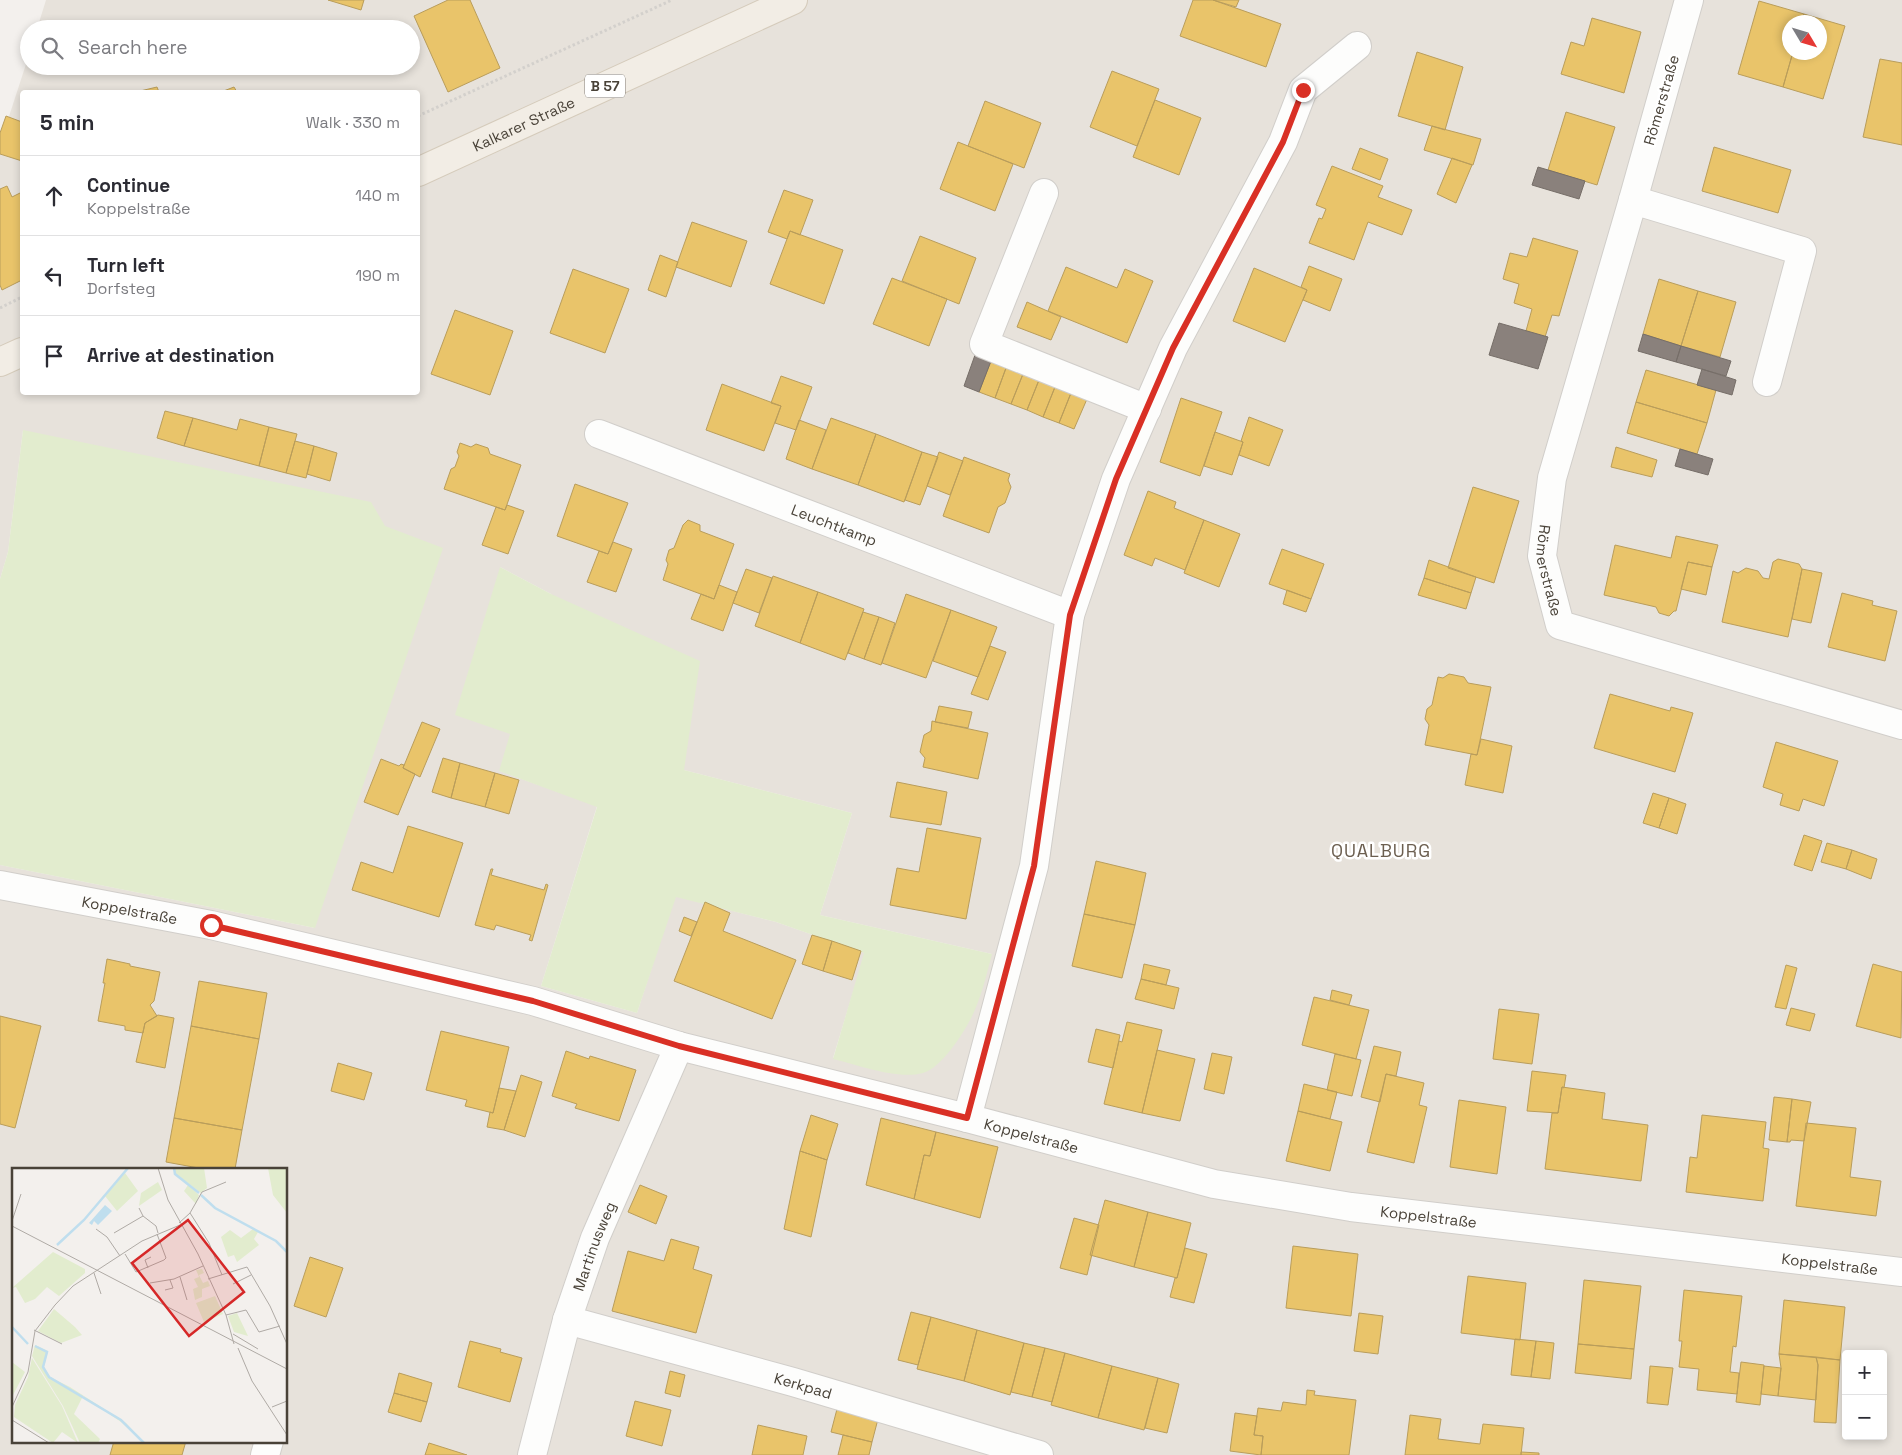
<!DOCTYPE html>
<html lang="en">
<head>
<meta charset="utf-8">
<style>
  :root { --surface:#fff; --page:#f2f2f3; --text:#2b2b33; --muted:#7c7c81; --line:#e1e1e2 }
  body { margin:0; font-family:"Space Grotesk",sans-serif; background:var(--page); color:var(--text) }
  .controls { position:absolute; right:15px; bottom:15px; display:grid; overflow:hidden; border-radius:5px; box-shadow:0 2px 8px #0003 }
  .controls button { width:45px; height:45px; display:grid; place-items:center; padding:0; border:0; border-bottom:1px solid var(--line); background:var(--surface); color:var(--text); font:25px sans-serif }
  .compass { position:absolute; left:1782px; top:15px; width:45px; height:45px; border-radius:50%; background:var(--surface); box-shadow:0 2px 8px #0003; rotate:128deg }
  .stop { position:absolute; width:15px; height:15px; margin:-11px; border:4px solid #d93025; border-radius:50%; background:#fff }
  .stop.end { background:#d93025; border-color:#fff; box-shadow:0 1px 5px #0008 }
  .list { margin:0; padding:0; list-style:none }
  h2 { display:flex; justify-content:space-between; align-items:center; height:65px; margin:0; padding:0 20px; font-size:21px }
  h2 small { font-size:16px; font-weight:400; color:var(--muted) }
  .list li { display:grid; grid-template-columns:32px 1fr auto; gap:15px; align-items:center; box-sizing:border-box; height:80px; padding:0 20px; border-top:1px solid var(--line) }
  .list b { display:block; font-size:19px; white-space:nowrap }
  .list p { margin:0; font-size:16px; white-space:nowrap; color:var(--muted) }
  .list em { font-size:16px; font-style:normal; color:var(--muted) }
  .icon { flex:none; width:28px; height:28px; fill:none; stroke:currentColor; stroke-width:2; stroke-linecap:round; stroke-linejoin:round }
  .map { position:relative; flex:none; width:1902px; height:1455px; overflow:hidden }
  .search { position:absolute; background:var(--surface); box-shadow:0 2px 8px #0003; left:20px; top:20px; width:400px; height:55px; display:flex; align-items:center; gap:12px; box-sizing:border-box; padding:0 18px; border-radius:28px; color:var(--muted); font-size:19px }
  .panel { position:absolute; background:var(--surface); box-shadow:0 2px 8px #0003; left:20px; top:90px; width:400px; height:305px; border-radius:5px }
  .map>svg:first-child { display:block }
  .residential { fill:#e7e2db; fill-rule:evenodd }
  .green { fill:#e2ecce }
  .homes { fill:#e9c46a; stroke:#b99d5b }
  .industry { fill:#8a817c; stroke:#766e68 }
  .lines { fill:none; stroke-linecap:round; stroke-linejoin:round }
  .minor-casing { stroke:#d1ceca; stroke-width:30 }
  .major-casing { stroke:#d5cbbb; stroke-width:30 }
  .path { stroke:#d3d0cc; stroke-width:3; stroke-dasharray:2.5 2.5; stroke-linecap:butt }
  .minor { stroke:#fdfdfc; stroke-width:28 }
  .major { stroke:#f2ede5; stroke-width:28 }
  .route { stroke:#d93025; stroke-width:6 }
  .labels { text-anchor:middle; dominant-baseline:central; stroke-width:5; stroke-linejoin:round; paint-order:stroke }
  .shield { fill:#fff; stroke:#807b74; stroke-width:1 }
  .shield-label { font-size:14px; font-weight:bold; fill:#494238 }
  .street-label { font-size:15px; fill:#494238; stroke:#fff }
  .quarter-label { font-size:18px; letter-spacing:1px; fill:#6c5f50; stroke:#fff }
  .inset-river { fill:none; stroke:#bfdeee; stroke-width:2.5 }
  .inset-road { fill:none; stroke:#afaaa5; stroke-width:1 }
  .view { fill:#d62828; fill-opacity:0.15; stroke:#d62828; stroke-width:2.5 }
  .inset-edge { fill:none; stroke:#494238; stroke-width:2.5 }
</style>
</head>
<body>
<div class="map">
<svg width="1902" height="1455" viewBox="0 0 1902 1455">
  <rect width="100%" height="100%" fill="#f3f0ed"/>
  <path class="residential" d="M46,0H1902V1455H0V865L315,928L23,430L8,552L0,579V144L29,55V66H411V29H37ZM1790,22H1820V52H1790ZM22,92H418V392H22ZM500,567L551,594L684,770L852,813L820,915L992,954L833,1058L865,953L776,922L675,896L637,1013L541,986L597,806L500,771L511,734ZM14,1169H286V1441H14ZM1846,1354H1883V1436H1846Z"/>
  <path class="green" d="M23,430L371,502L385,526L443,548L315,928L0,865V579L8,552Z
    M500,567L551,594L700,661L684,770L852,813L820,915L992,954C987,973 982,994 974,1012C966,1030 942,1068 923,1073C898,1080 858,1065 833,1059L864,953L776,922L676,897L637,1013L541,986L597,807L499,771L510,734L455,715Z"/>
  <path class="homes" d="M328,0H364L361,10Z
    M448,0H470L500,68L448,92L414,16Z
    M1193,0H1213L1281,24L1266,67L1180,36Z
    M1213,0H1239L1236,7Z
    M1759,1L1804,14L1801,22H1790V52H1793L1783,87L1738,74Z
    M1804,14L1845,26L1823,99L1783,87L1793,52H1820V22H1801Z
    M1592,18L1641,32L1624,93L1561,74L1571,42L1584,46Z
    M1417,52L1463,67L1445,130L1398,116Z
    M1880,59L1902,63V145L1863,137Z
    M1112,71L1159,89L1137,146L1090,127Z
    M157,87L159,92H136Z
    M234,87L237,92H221Z
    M1155,100L1201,118L1179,175L1133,157Z
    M985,101L1041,123L1024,168L968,146Z
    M1566,112L1615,127L1597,185L1548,170Z
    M6,116L22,122V161L0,154V133Z
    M1432,126L1481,139L1473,165L1424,150Z
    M958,142L1013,164L995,211L940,189Z
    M1714,147L1791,170L1778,213L1702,191Z
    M1360,148L1388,159L1380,180L1352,169Z
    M1452,158L1472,165L1456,203L1437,194Z
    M1332,166L1383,186L1378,197L1412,210L1402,235L1368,222L1354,260L1309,243L1319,218L1322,219L1326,209L1316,205Z
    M7,186L12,197L22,192V280L2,290L0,285V189Z
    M784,190L813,200L800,235L790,231L787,239L768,232Z
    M692,222L747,241L731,287L676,267Z
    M790,231L843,250L824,304L770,284Z
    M920,236L976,258L959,304L902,281Z
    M1533,238L1578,251L1559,316L1552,315L1545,337L1526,331L1532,309L1514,303L1519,284L1503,279L1510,253L1527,257Z
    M660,255L678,262L666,297L648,290Z
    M1309,266L1342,279L1330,311L1303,300L1307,290L1301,287Z
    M1066,267L1117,288L1125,269L1153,281L1127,343L1048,311Z
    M1254,268L1307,290L1285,342L1233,321Z
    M573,269L629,289L605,353L550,333Z
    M892,278L947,299L929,346L873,324Z
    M1659,279L1698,291L1681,346L1643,334Z
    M1698,291L1736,302L1720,357L1681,346Z
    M1027,302L1061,317L1051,340L1017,327Z
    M455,310L513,331L490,395L431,374Z
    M991,361L1006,368L995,398L979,392Z
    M1006,368L1023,374L1011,404L995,398Z
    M1646,370L1716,390L1707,423L1636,402Z
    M1023,374L1039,380L1027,410L1011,404Z
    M781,376L812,387L796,430L775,423L781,406L771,403Z
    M1039,380L1055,387L1043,417L1027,410Z
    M722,384L781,406L764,451L706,430Z
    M1055,387L1071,393L1059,423L1043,417Z
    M1071,393L1087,399L1074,429L1059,423Z
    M1181,398L1222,412L1200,476L1160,462Z
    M1636,402L1707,423L1697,454L1627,433Z
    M165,411L193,418L184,446L157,438Z
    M1249,417L1283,430L1269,466L1239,455L1243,442L1241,441Z
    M193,418L237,430L240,419L269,427L259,466L184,446Z
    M831,418L876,434L858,485L812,469Z
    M799,420L826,430L812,469L786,459Z
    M269,427L297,434L286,473L259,466Z
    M1215,432L1243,442L1232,475L1204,466Z
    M876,434L922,452L904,502L858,485Z
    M295,441L314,446L306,478L286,473Z
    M460,443L471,447L476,444L488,448L490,454L521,465L505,510L444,489L451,469L455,467L459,456L457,452Z
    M314,446L337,453L330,481L307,474Z
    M1616,447L1657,460L1652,477L1611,467Z
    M922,452L938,457L920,505L905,500Z
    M939,452L963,461L950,495L927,486Z
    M964,457L1010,474L1008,480L1011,487L1005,503L998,507L989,533L943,516Z
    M575,484L628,503L608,554L557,536Z
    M1473,487L1519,501L1494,583L1448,568Z
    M1148,491L1176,502L1174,508L1204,520L1185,570L1155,558L1152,566L1124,555Z
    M507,505L524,511L508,554L482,545L496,507L505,510Z
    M688,520L700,525V531L734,544L714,599L663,580L668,564L666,560L669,550L674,548L683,525Z
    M1204,520L1240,534L1219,587L1184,573Z
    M1676,536L1718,545L1712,567L1688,562L1676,611H1674L1669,616L1659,613L1656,607L1604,595L1615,545L1671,558Z
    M613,542L632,549L616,592L587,582L599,551L608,554Z
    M1282,549L1324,564L1311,599L1269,584Z
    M1778,559L1799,564L1802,569L1788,637L1722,622L1733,571L1738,573L1746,568L1758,571L1763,578L1769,579L1773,562Z
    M1429,560L1476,577L1471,593L1424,578Z
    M1688,562L1712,567L1706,595L1681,589Z
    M746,569L772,578L759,613L733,603Z
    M1802,569L1822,573L1811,623L1792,619Z
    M773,576L818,592L800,643L755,626Z
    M1424,578L1471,593L1466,609L1418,595Z
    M719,585L737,592L723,631L691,619L701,594L714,599Z
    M1287,590L1311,599L1306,612L1283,604Z
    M818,592L864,609L845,660L800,643Z
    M1842,593L1873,601L1872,605L1897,611L1885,661L1828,647Z
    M906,594L951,610L926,678L882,663Z
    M951,610L997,627L978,677L933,661Z
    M863,612L879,617L864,659L848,653Z
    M879,617L895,623L881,665L864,659Z
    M990,646L1006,652L988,700L971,694Z
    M1449,674L1464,677L1468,683L1491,687L1477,755L1425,745L1429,725L1425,719L1427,709L1432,705L1438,677L1443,678Z
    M1610,694L1670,711L1671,707L1693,713L1675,772L1594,748Z
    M939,706L972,712L968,728L935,722Z
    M932,721L988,733L978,779L923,767L925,758L920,752L924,735L931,731Z
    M422,722L440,729L420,777L403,768Z
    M1481,739L1512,746L1503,793L1465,785L1471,754L1477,755Z
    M1776,742L1838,761L1824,806L1803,799L1799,811L1780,805L1783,794L1763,787Z
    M443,758L460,763L451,798L432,792Z
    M381,759L399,766L401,764L404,765L403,768L415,774L398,815L364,802Z
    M460,763L495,773L485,807L451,798Z
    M495,773L519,780L509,814L485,807Z
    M897,782L947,792L941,825L890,817Z
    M1653,793L1669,798L1659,828L1643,823Z
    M1669,798L1686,804L1677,834L1659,828Z
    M408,826L463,843L439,917L352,890L361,862L393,873Z
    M927,828L981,838L966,919L890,905L897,868L919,872Z
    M1804,835L1822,841L1812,871L1794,865Z
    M1827,843L1852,850L1846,869L1821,862Z
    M1852,850L1877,859L1871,879L1846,869Z
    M1096,861L1146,873L1135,925L1084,914Z
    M491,869H493L491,875L544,890L546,884L548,885L532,941L529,940L531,935L496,925L494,930L475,925Z
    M705,902L730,913L723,931L796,960L772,1019L674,981Z
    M1084,914L1135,925L1122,978L1072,966Z
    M684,917L697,922L691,936L679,931Z
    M812,935L832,941L823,971L802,964Z
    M832,941L861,951L852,980L823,971Z
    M107,959L130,964V966L160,972L154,1001L150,1005L157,1016L145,1023L143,1033L125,1030V1026L98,1021L105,983H103Z
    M1144,964L1170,970L1166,985L1141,979Z
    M1873,964L1902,972L1901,1038L1856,1026Z
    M1786,965L1797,968L1786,1009L1775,1007Z
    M1141,979L1179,988L1174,1009L1135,999Z
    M199,981L267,993L259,1039L191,1026Z
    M1332,990L1352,995L1349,1005L1330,1000Z
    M1314,997L1369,1010L1356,1059L1302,1045Z
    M1791,1008L1815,1014L1810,1031L1786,1025Z
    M1499,1009L1539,1014L1532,1064L1493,1059Z
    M158,1015L174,1018L165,1068L136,1062L145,1023Z
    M0,1016L41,1026L15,1128L0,1124Z
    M1127,1022L1162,1030L1142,1113L1104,1104L1119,1041L1122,1042Z
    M191,1026L259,1039L242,1130L174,1118Z
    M1096,1029L1120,1035L1113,1068L1088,1062Z
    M441,1031L509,1047L493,1113L465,1106L467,1100L426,1090Z
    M1374,1046L1401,1052L1396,1076L1386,1074L1380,1102L1361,1097Z
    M1157,1050L1195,1059L1180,1121L1142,1113Z
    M566,1051L589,1059L590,1056L636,1070L619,1121L575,1108L577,1104L552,1096Z
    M1212,1053L1232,1057L1224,1094L1204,1089Z
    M1335,1054L1361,1060L1352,1096L1327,1090Z
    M338,1063L372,1073L364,1100L331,1091Z
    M1532,1071L1566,1075L1564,1088L1562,1087L1558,1113L1527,1111Z
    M1386,1074L1424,1083L1419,1105L1427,1107L1414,1163L1367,1152Z
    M521,1075L542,1082L525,1137L504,1130Z
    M1304,1084L1337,1092L1330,1119L1298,1111Z
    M1562,1087L1605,1093L1602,1119L1648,1125L1641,1181L1545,1169L1552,1113H1558Z
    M499,1088L516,1091L504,1130L487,1127L490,1112L493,1113Z
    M1774,1097L1792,1099L1787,1142L1769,1140Z
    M1792,1099L1811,1102L1804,1141L1791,1140L1790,1142H1787Z
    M1459,1100L1506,1107L1497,1174L1450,1167Z
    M1298,1111L1342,1122L1330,1171L1286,1161Z
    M811,1115L838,1124L827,1160L800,1151Z
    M1702,1115L1766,1122L1763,1148L1769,1149L1763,1201L1686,1192L1690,1157L1697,1158Z
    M174,1118L242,1130L235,1169H204L166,1162Z
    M881,1118L936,1132L930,1156L924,1155L914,1199L866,1185Z
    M1806,1123L1856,1128L1850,1177L1881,1181L1876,1216L1796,1206Z
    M936,1132L998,1147L980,1218L914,1199L924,1155L930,1156Z
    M800,1151L827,1160L811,1237L784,1229Z
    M640,1185L667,1196L656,1224L628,1212Z
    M1105,1200L1148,1212L1134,1267L1090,1255Z
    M1148,1212L1191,1223L1177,1278L1134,1267Z
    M1074,1218L1099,1225L1087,1275L1060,1268Z
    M671,1239L699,1247L693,1269L712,1275L696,1333L612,1311L628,1251L664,1261Z
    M1293,1246L1358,1254L1351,1316L1286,1308Z
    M1185,1248L1207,1254L1194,1303L1170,1297L1175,1278H1177Z
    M310,1257L343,1268L326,1317L294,1306Z
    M1468,1276L1526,1283L1520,1340L1461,1333Z
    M1584,1280L1641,1286L1634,1349L1578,1344Z
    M1684,1290L1742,1296L1736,1347L1733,1346L1730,1372L1739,1373L1737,1394L1697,1390L1699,1369L1679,1367L1682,1341H1679Z
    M1784,1300L1845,1307L1840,1360L1779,1354Z
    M911,1312L931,1317L918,1365L898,1360Z
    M1359,1313L1383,1316L1378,1354L1354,1351Z
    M931,1317L977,1330L964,1381L917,1369Z
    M977,1330L1024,1343L1010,1395L964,1381Z
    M1515,1339L1536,1341L1531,1377L1511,1375Z
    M470,1341L501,1349L500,1352L522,1358L510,1402L458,1387Z
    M1536,1341L1554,1343L1550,1379L1531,1377Z
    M1024,1343L1045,1348L1032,1397L1011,1392Z
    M1578,1344L1634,1349L1631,1379L1575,1373Z
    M1045,1348L1065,1353L1052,1402L1032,1397Z
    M1065,1353L1112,1366L1098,1418L1051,1405Z
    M1779,1354L1816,1357L1818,1365L1816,1400L1778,1396L1781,1368Z
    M1816,1357L1840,1360L1836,1423L1814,1422L1818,1365Z
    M1741,1362L1764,1365L1760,1405L1736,1402Z
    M1112,1366L1158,1378L1144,1430L1098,1418Z
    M1650,1366L1673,1368L1668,1405L1647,1403Z
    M1764,1366L1781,1368L1778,1396L1761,1394Z
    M670,1371L685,1375L680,1397L665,1393Z
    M399,1373L432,1383L427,1402L394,1393Z
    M1158,1378L1179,1384L1167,1433L1145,1428Z
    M1307,1390L1315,1391L1314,1395L1356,1400L1349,1455H1261L1263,1436L1254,1435L1258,1408L1281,1411L1283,1402L1306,1405Z
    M394,1393L427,1402L421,1422L388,1412Z
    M635,1401L671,1410L662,1446L626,1436Z
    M837,1409L878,1419L872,1442L831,1432Z
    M1235,1413L1257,1416L1254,1435L1263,1436L1261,1455L1230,1451Z
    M1410,1415L1441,1419L1438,1439L1480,1444L1483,1424L1524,1428L1521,1455H1405Z
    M758,1425L807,1436L803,1455H752Z
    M843,1435L872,1442L869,1455H838Z
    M114,1441H186L182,1455H110Z
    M429,1443L467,1455H425Z
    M1521,1452L1539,1453V1455H1521Z"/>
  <path class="industry" d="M1538,167L1585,181L1579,199L1532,185Z
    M1499,323L1548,337L1538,369L1489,355Z
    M1643,334L1681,346L1676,362L1638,351Z
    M1681,346L1731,361L1726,376L1676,362Z
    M975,355L991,361L979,392L964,386Z
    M1702,369L1736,380L1732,395L1697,385Z
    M1680,449L1713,459L1708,475L1675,466Z"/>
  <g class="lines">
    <g class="minor-casing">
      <g id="minor">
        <path id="s1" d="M1689,0L1633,200L1552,478L1542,556L1560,625L1902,725"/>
        <path d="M1044,193L984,344L1147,409"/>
        <path d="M1633,200L1802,251L1767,382"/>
        <path id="s2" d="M599,434L1070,615"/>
        <path id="s3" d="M0,885L211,925L533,1001L679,1046L967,1118L1214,1184L1351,1207L1902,1272"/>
        <path d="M967,1118L1034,866L1070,615L1116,479L1173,348L1283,142L1303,90L1357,46"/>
        <path id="s4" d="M567,1320L793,1382L1039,1455"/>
        <path d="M265,1455L269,1441"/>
        <path id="s5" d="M532,1455L567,1320L595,1238L679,1046"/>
      </g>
    </g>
    <g class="major-casing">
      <g id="major">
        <path id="s6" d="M418,172L793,0"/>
        <path d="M0,362L22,352"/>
      </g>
    </g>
    <path class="path" d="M418,116L672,0
      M0,308L22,297"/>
    <use href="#minor" class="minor"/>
    <use href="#major" class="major"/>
  </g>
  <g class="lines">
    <path class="route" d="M211,925L533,1001L679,1046L967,1118L1034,866L1070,615L1116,479L1173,348L1283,142L1303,90"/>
  </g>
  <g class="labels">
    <rect class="shield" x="585" y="74.5" width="40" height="23" rx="4"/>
    <g class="shield-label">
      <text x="605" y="86">B 57</text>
    </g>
    <g class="street-label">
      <text transform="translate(1661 100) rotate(-74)">Römerstraße</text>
      <text stroke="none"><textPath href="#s6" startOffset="116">Kalkarer Straße</textPath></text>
      <text stroke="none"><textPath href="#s2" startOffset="252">Leuchtkamp</textPath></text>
      <text stroke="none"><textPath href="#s1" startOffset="591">Römerstraße</textPath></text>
      <text stroke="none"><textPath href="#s3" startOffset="132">Koppelstraße</textPath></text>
      <text stroke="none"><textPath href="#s3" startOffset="1062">Koppelstraße</textPath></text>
      <text stroke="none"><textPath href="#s3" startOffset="1468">Koppelstraße</textPath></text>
      <text stroke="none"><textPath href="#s5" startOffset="218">Martinusweg</textPath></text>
      <text stroke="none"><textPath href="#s3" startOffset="1872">Koppelstraße</textPath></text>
      <text stroke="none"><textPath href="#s4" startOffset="245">Kerkpad</textPath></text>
    </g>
    <g class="quarter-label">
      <text x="1381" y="850">QUALBURG</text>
    </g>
  </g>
  <g transform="translate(12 1168)">
    <rect width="275" height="275" fill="#f3f0ed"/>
    <path d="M162,0H192L195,20L189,25L164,6ZM256,0H275V45L261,27ZM113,5L126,23L105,43L93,28ZM146,14L150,22L127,38L129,25ZM176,17L187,27L184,36L172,23ZM241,61L246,64L242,71L247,77L225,94L222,87L216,89L209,69L218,62L229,70ZM41,84L73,101V105L47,128L35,119L23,131L13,135L4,119L0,120ZM190,101L192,105L187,107L191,115L196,113L198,118L190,121V129L183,132L181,121L186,119L182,111L187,109L184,102ZM203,128L211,146L192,154L184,135ZM42,141L63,159L70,167L49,175L26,163ZM225,145L236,168L222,164L216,148ZM23,177L36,183L32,199L38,209L58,219L114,255L132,275L109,254L71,228L62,246L88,271L86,275H68L51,238L20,188ZM20,190L50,238L66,275L50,264L41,275L2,249L3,237L16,209ZM0,194L13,204L0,229Z" fill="#e2ecce"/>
    <path d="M93,37L100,43L86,57L82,53L80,57L77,55Z" fill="#bfdeee"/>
    <path class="inset-river" d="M162,0L163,6L187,25M189,27L203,40L264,73L275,84M45,77L72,52L116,0M0,159L16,176M23,178L35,184L31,199L37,209L109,252L132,275"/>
    <path class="inset-road" d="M146,0L156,32L186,86L214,147L222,176M127,40L131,48L144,58L146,65M178,45L190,24L214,14M0,53L9,26M167,55L178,45L180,48L197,75L210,107M0,58L275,201M84,61L95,69L108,88M102,65L131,48M113,86L124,104L152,92L154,90L145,66M136,100L133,92L139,89M82,105L89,126M168,109L175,132M196,111L235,99L258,138L275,176M138,115L162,111L191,98M221,116L239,107M153,122L161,120L158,112M214,147L234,142L247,164L268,158M22,162L50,176M221,166L246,181M226,180L240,213L275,267M0,239L16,204L23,163L43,137L61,118L130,73L168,57M260,239L275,233M0,252L37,275"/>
    <path class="view" d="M176,52L232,124L177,168L120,95Z"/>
    <rect width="275" height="275" class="inset-edge"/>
  </g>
</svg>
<div class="controls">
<button>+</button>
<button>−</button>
</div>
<svg class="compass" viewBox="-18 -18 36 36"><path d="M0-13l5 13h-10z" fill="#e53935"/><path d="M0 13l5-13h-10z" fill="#7c7c81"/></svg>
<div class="stop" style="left:211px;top:925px"></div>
<div class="stop end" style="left:1303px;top:90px"></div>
<div class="search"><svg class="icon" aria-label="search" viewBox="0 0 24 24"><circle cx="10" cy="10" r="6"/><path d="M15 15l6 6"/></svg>Search here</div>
<section class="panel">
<h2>5 min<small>Walk · 330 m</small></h2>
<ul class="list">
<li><svg class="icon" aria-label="ahead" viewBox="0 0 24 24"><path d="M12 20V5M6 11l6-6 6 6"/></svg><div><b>Continue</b><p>Koppelstraße</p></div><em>140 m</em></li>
<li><svg class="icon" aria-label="left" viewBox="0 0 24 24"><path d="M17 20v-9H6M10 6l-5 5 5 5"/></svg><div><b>Turn left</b><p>Dorfsteg</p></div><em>190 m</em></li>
<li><svg class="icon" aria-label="arrive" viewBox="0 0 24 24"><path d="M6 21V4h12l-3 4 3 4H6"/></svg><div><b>Arrive at destination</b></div></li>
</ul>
</section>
</div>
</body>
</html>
